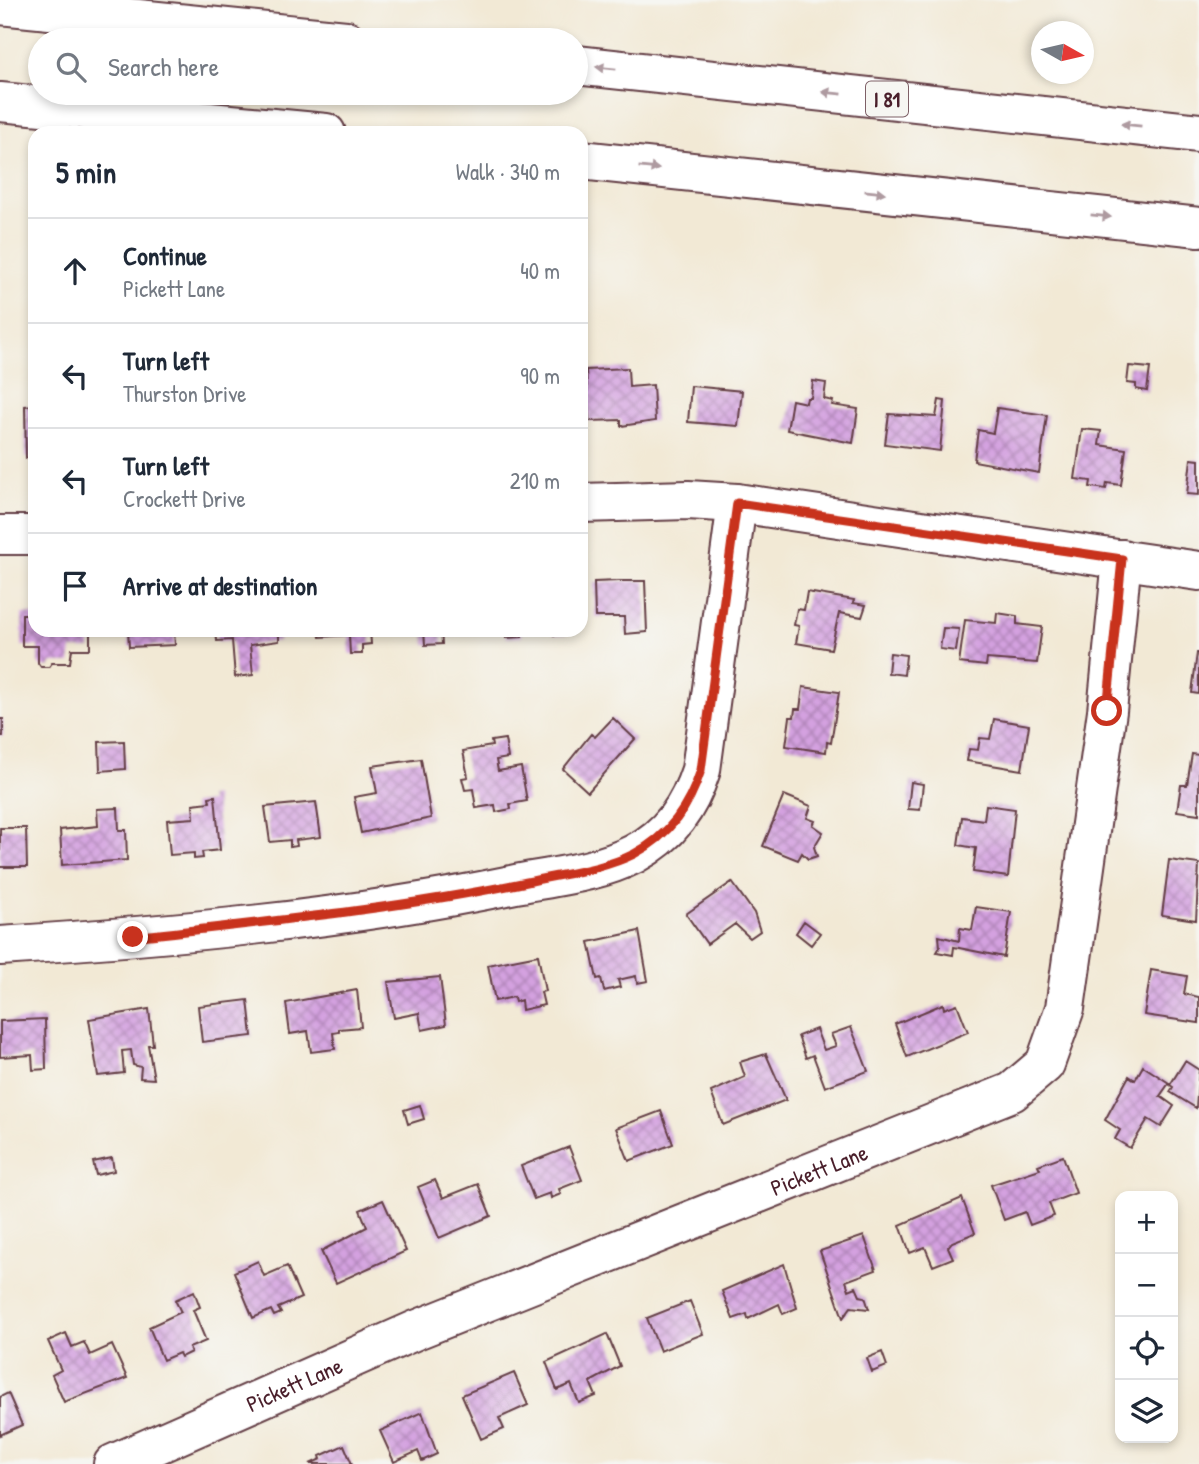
<!DOCTYPE html>
<html lang="en">
<head>
<meta charset="utf-8">
<style>
  :root { --surface:#fff; --page:#f6f6f7; --text:#1f2937; --muted:#747a83; --line:#e0e1e3 }
  body { margin:0; font-family:"Patrick Hand",sans-serif; background:var(--page); color:var(--text) }
  .controls { position:absolute; right:21px; bottom:21px; display:grid; overflow:hidden; border-radius:14px; box-shadow:0 4px 10px #0003 }
  .controls button { width:63px; height:63px; display:grid; place-items:center; padding:0; border:0; border-bottom:2px solid var(--line); background:var(--surface); color:var(--text); font:35px sans-serif }
  .compass { position:absolute; left:1031px; top:21px; width:63px; height:63px; border-radius:50%; background:var(--surface); box-shadow:0 4px 10px #0003; rotate:98deg }
  .stop { position:absolute; width:21px; height:21px; margin:-16px; border:5px solid #c8321e; border-radius:50%; background:#fff }
  .stop.end { background:#c8321e; border-color:#fff; box-shadow:0 2px 7px #0008 }
  .list { margin:0; padding:0; list-style:none }
  h2 { display:flex; justify-content:space-between; align-items:center; height:91px; margin:0; padding:0 28px; font-size:30px }
  h2 small { font-size:23px; font-weight:400; color:var(--muted) }
  .list li { display:grid; grid-template-columns:46px 1fr auto; gap:21px; align-items:center; box-sizing:border-box; height:105px; padding:0 28px; border-top:2px solid var(--line) }
  .list b { display:block; font-size:26px; white-space:nowrap }
  .list p { margin:0; font-size:23px; white-space:nowrap; color:var(--muted) }
  .list em { font-size:23px; font-style:normal; color:var(--muted) }
  .icon { flex:none; width:38px; height:38px; fill:none; stroke:currentColor; stroke-width:2; stroke-linecap:round; stroke-linejoin:round }
  .map { position:relative; flex:none; width:1199px; height:1464px; overflow:hidden }
  .search { position:absolute; background:var(--surface); box-shadow:0 4px 10px #0003; left:28px; top:28px; width:560px; height:77px; display:flex; align-items:center; gap:18px; box-sizing:border-box; padding:0 24px; border-radius:38px; color:var(--muted); font-size:26px }
  .panel { position:absolute; background:var(--surface); box-shadow:0 4px 10px #0003; left:28px; top:126px; width:560px; height:511px; border-radius:21px }
  .map>svg:first-child { display:block }
  .building { fill:url(#building-cross-hatch) }
  .lines { fill:none; stroke-linecap:round; stroke-linejoin:round }
  .minor-casing { stroke:#633d44; stroke-width:42 }
  .highway-casing { stroke:#633d44; stroke-width:42 }
  .minor { stroke:#fff; stroke-width:38 }
  .highway { stroke:#fff; stroke-width:38 }
  .oneway { fill:#ae9aa0 }
  .route { stroke:#c8321e; stroke-width:9 }
  .labels { text-anchor:middle; dominant-baseline:central; stroke-width:5; stroke-linejoin:round; paint-order:stroke }
  .shield { fill:#f6f6f2; stroke:#7e6067; stroke-width:2 }
  .shield-label { font-size:21px; font-weight:bold; fill:#4a1f2b }
  .street-label { font-size:23px; fill:#4a1f2b; stroke:#f6f6f2 }
</style>
</head>
<body>
<div class="map">
<svg width="1199" height="1464" viewBox="0 0 1199 1464">
  <defs>
    <pattern id="building-cross-hatch" width="8" height="8" patternUnits="userSpaceOnUse" patternTransform="scale(1.75)"><rect width="8" height="8" fill="#d4a1e0"/><path d="M0 0l8 8M0 8l8-8" fill="none" stroke="#ae83b6"/></pattern>
  </defs>
  <rect width="100%" height="100%" fill="#f6f6f2"/>
  <filter id="ink" filterUnits="userSpaceOnUse"><feTurbulence type="fractalNoise" baseFrequency=".0143" numOctaves="2"/><feDisplacementMap in="SourceGraphic" scale="14" xChannelSelector="R" yChannelSelector="G"/><feConvolveMatrix kernelMatrix="1 2 1 2 8 2 1 2 1" color-interpolation-filters="sRGB"/></filter>
  <filter id="wash" filterUnits="userSpaceOnUse"><feTurbulence type="fractalNoise" baseFrequency=".00686" numOctaves="4" result="noise"/><feDisplacementMap in="SourceGraphic" scale="28" xChannelSelector="R" yChannelSelector="G"/><feGaussianBlur stdDeviation="1.57" result="paint"/><feColorMatrix in="noise" values="0 0 0 0 0 0 0 0 0 0 0 0 0 0 0 0 0 1.4 0 .05"/><feComposite in="paint" operator="in"/></filter>
  <g filter="url(#wash)">
    <rect width="100%" height="100%" fill="#f2e9d5"/>
    <g id="blocks">
      <path class="building" d="M1129,366L1150,368L1147,391L1136,389V384L1127,383Z
        M628,368L629,387L653,385L655,421L621,426V420L589,421L586,370Z
        M813,381L826,383L824,399L833,401L832,405L858,409L853,443L787,430L792,400L806,403L807,398H811Z
        M691,386L742,391L738,426L688,422Z
        M939,400L945,401L940,451L885,444L889,414L936,417Z
        M35,405V458H26L25,406Z
        M997,408L1047,415L1039,473L974,461L978,430L993,433Z
        M1082,429L1101,431L1099,445L1126,449L1121,485L1107,483L1106,489L1090,487L1091,481L1075,479Z
        M1191,459L1199,460V495L1187,494Z
        M619,581H645L647,632L625,634L624,617H595L594,582Z
        M807,592L854,600L853,603L866,605L862,617L839,613L831,649L796,643L799,626L794,625L797,609L804,610Z
        M997,613L1017,616V624L1042,627L1037,663L987,659L986,666L959,663L965,620L996,623Z
        M22,614H35V630H90V649H72L70,663H52L49,667H41L38,663V646H22Z
        M943,628L959,629L956,651L940,649Z
        M128,630H174L175,645L129,647Z
        M216,630H279V641L250,645L253,675L235,677L232,640L217,641Z
        M319,630H370L371,644L362,645V654H350L349,635L320,637Z
        M424,630H441L442,644L425,645Z
        M506,630H522V637L506,638Z
        M553,630H565L566,634L554,635Z
        M890,653L906,655L904,675L888,673Z
        M1197,653H1199V694L1192,693Z
        M803,687L839,692L831,743L827,742L826,752L786,746L790,717H794L795,709H800Z
        M613,718L635,739L588,792L563,769L591,734L595,737Z
        M0,719H3V736H0Z
        M994,719L1029,725L1022,770L967,761L969,749L978,750L980,738L990,739Z
        M505,739L508,758L496,760L498,771L521,767L527,801L510,804L511,809L496,812L495,805L476,808L473,789L465,790L462,778L468,777L463,751L492,746L491,741Z
        M124,741L125,769L100,771L99,742Z
        M1192,754L1199,755V814L1177,811L1181,785H1187Z
        M421,759L431,818L361,833L354,797L377,793L372,766Z
        M911,782L923,784L920,810L908,809Z
        M784,795L811,806L807,818L815,821L813,825L823,832L814,847L817,856L808,859L802,853L798,860L763,846Z
        M215,796L220,850L202,852L203,858L194,859V853L170,855L167,820L194,818L193,804L210,802L209,797Z
        M316,802L321,837L296,840L297,846L290,847V840L270,842L265,807Z
        M986,805L1015,809L1008,877L973,872L976,848L958,845L962,817L984,820Z
        M118,808L119,830H126L127,860L62,865L60,830L98,826L97,809Z
        M0,828H26L27,867H0Z
        M1169,860L1199,864L1196,920L1162,915Z
        M732,882L754,913L760,931L750,938L735,924L707,944L686,914Z
        M976,907L1011,912L1004,957L954,947L953,955L937,952L940,947L939,936L959,941L960,928L972,930Z
        M804,921L820,933L811,945L796,933Z
        M639,931L648,981L637,983L636,976L618,980L620,987L604,991L601,978L597,979L589,942Z
        M538,955L545,991L541,992L544,1005L522,1010L521,1000L515,1002L514,997L495,1001L488,965Z
        M1151,970L1187,976L1184,994L1199,997V1023L1144,1015Z
        M440,977L446,1025L422,1030L419,1013L394,1018L388,982Z
        M357,990L361,1027L339,1029V1032L333,1033L335,1049L311,1052L308,1031L290,1034L286,1003Z
        M248,1000L252,1036L202,1042L198,1006Z
        M943,1004L944,1009L957,1004L968,1032L907,1057L895,1024Z
        M149,1009L153,1045H148L154,1079L140,1078L141,1067L133,1065L131,1050L122,1051L124,1073L98,1076L89,1019Z
        M45,1019L46,1069L33,1070L32,1055L0,1057V1021Z
        M851,1027L868,1071L825,1087L813,1055L806,1058L798,1036L816,1029L824,1050L836,1046L831,1034Z
        M766,1054L786,1100L723,1125L711,1092L745,1077L740,1062Z
        M1185,1061L1199,1070L1196,1108L1170,1092L1173,1087L1170,1085Z
        M1143,1066L1169,1083L1160,1096L1174,1106L1161,1127L1148,1119L1130,1148L1115,1139L1120,1130L1105,1120L1129,1076L1135,1080Z
        M420,1105L424,1119L408,1124L404,1110Z
        M661,1111L673,1144L629,1161L616,1128Z
        M569,1147L582,1180L559,1189L561,1194L551,1198L550,1193L534,1199L521,1166Z
        M1063,1156L1076,1193L1049,1203L1054,1216L1030,1225L1025,1212L1004,1220L991,1185L1040,1169L1038,1165Z
        M112,1158L114,1171L96,1175L93,1162Z
        M435,1180L443,1198L478,1184L491,1216L439,1238L418,1187Z
        M962,1198L975,1233L952,1242L948,1247L953,1258L933,1266L925,1247L910,1253L900,1225Z
        M383,1200L406,1251L336,1283L321,1251L367,1227L360,1210Z
        M864,1236L876,1270L846,1281L849,1290L856,1287L860,1296L865,1297L869,1309L851,1307L843,1318L820,1251Z
        M258,1261L264,1276L287,1266L301,1298L278,1308L281,1313L274,1316L271,1310L253,1318L234,1272Z
        M784,1264L797,1308L783,1314L779,1304L748,1319L747,1314L733,1319L722,1291Z
        M194,1291L200,1307L193,1310L206,1341L189,1348L191,1352L181,1357L179,1353L163,1360L149,1327L181,1312L175,1300Z
        M690,1301L703,1334L660,1351L647,1318Z
        M66,1333L72,1347L84,1342L90,1355L112,1345L127,1378L64,1402L52,1375L61,1370L48,1341Z
        M607,1334L620,1366L590,1382L596,1396L579,1403L571,1384L557,1390L546,1362Z
        M882,1352L887,1366L872,1372L867,1358Z
        M514,1373L528,1405L499,1418L504,1429L481,1439L462,1395Z
        M8,1393L22,1425L0,1435V1397Z
        M422,1412L437,1454L422,1461L418,1451L394,1462L380,1431Z
        M344,1445L352,1464H310L321,1459L320,1456Z"/>
    </g>
  </g>
  <g filter="url(#ink)">
    <use href="#blocks" fill-opacity="0" stroke="#633d44" stroke-width="2"/>
    <g class="lines">
      <g class="minor-casing">
        <g id="minor">
          <path d="M581,503L688,500L737,503L1199,571"/>
          <path d="M0,535H35"/>
          <path d="M0,946C170,935 343,920 511,885C551,877 597,873 634,854C670,835 689,807 701,770L737,503"/>
          <path id="s1" d="M113,1464L416,1330L1012,1092L1045,1064L1065,1008L1107,711L1122,559"/>
        </g>
      </g>
      <g class="highway-casing">
        <path id="highway" d="M0,5L346,40
          M576,65L1199,133
          M0,102L326,133
          M581,160L1199,227"/>
      </g>
      <use href="#minor" class="minor"/>
      <use href="#highway" class="highway"/>
    </g>
    <defs><path id="oneway-solid" d="M-6-.8H1V-3.2L6.5 0L1 3.2V.8H-6Z" transform="scale(1.75)"/></defs>
    <g class="oneway">
      <use href="#oneway-solid" transform="translate(606 68) rotate(-174)"/>
      <use href="#oneway-solid" transform="translate(832 93) rotate(-174)"/>
      <use href="#oneway-solid" transform="translate(1131 125) rotate(-174)"/>
      <use href="#oneway-solid" transform="translate(649 168) rotate(6)"/>
      <use href="#oneway-solid" transform="translate(875 192) rotate(6)"/>
      <use href="#oneway-solid" transform="translate(1101 216) rotate(6)"/>
    </g>
  </g>
  <g class="lines" filter="url(#ink)">
    <path class="route" d="M133,937C265,922 397,909 527,882C562,874 602,870 634,854C670,835 689,807 701,770L737,503L1122,559L1107,711"/>
  </g>
  <g class="labels">
    <rect class="shield" x="866" y="81.5" width="42" height="35" rx="5"/>
    <g class="shield-label">
      <text x="887" y="99">I 81</text>
    </g>
    <g class="street-label">
      <text stroke="none"><textPath href="#s1" startOffset="765">Pickett Lane</textPath></text>
      <text stroke="none"><textPath href="#s1" startOffset="198">Pickett Lane</textPath></text>
    </g>
  </g>
</svg>
<div class="controls">
<button>+</button>
<button>−</button>
<button><svg class="icon" aria-label="locate" viewBox="0 0 24 24"><circle cx="12" cy="12" r="6"/><path d="M12 2v4M12 18v4M2 12h4M18 12h4"/></svg></button>
<button><svg class="icon" aria-label="layers" viewBox="0 0 24 24"><path d="M12 4l9 5-9 5-9-5zM3 14l9 5 9-5"/></svg></button>
</div>
<svg class="compass" viewBox="-18 -18 36 36"><path d="M0-13l5 13h-10z" fill="#e53935"/><path d="M0 13l5-13h-10z" fill="#747a83"/></svg>
<div class="stop" style="left:1107px;top:711px"></div>
<div class="stop end" style="left:133px;top:937px"></div>
<div class="search"><svg class="icon" aria-label="search" viewBox="0 0 24 24"><circle cx="10" cy="10" r="6"/><path d="M15 15l6 6"/></svg>Search here</div>
<section class="panel">
<h2>5 min<small>Walk · 340 m</small></h2>
<ul class="list">
<li><svg class="icon" aria-label="ahead" viewBox="0 0 24 24"><path d="M12 20V5M6 11l6-6 6 6"/></svg><div><b>Continue</b><p>Pickett Lane</p></div><em>40 m</em></li>
<li><svg class="icon" aria-label="left" viewBox="0 0 24 24"><path d="M17 20v-9H6M10 6l-5 5 5 5"/></svg><div><b>Turn left</b><p>Thurston Drive</p></div><em>90 m</em></li>
<li><svg class="icon" aria-label="left" viewBox="0 0 24 24"><path d="M17 20v-9H6M10 6l-5 5 5 5"/></svg><div><b>Turn left</b><p>Crockett Drive</p></div><em>210 m</em></li>
<li><svg class="icon" aria-label="arrive" viewBox="0 0 24 24"><path d="M6 21V4h12l-3 4 3 4H6"/></svg><div><b>Arrive at destination</b></div></li>
</ul>
</section>
</div>
</body>
</html>
